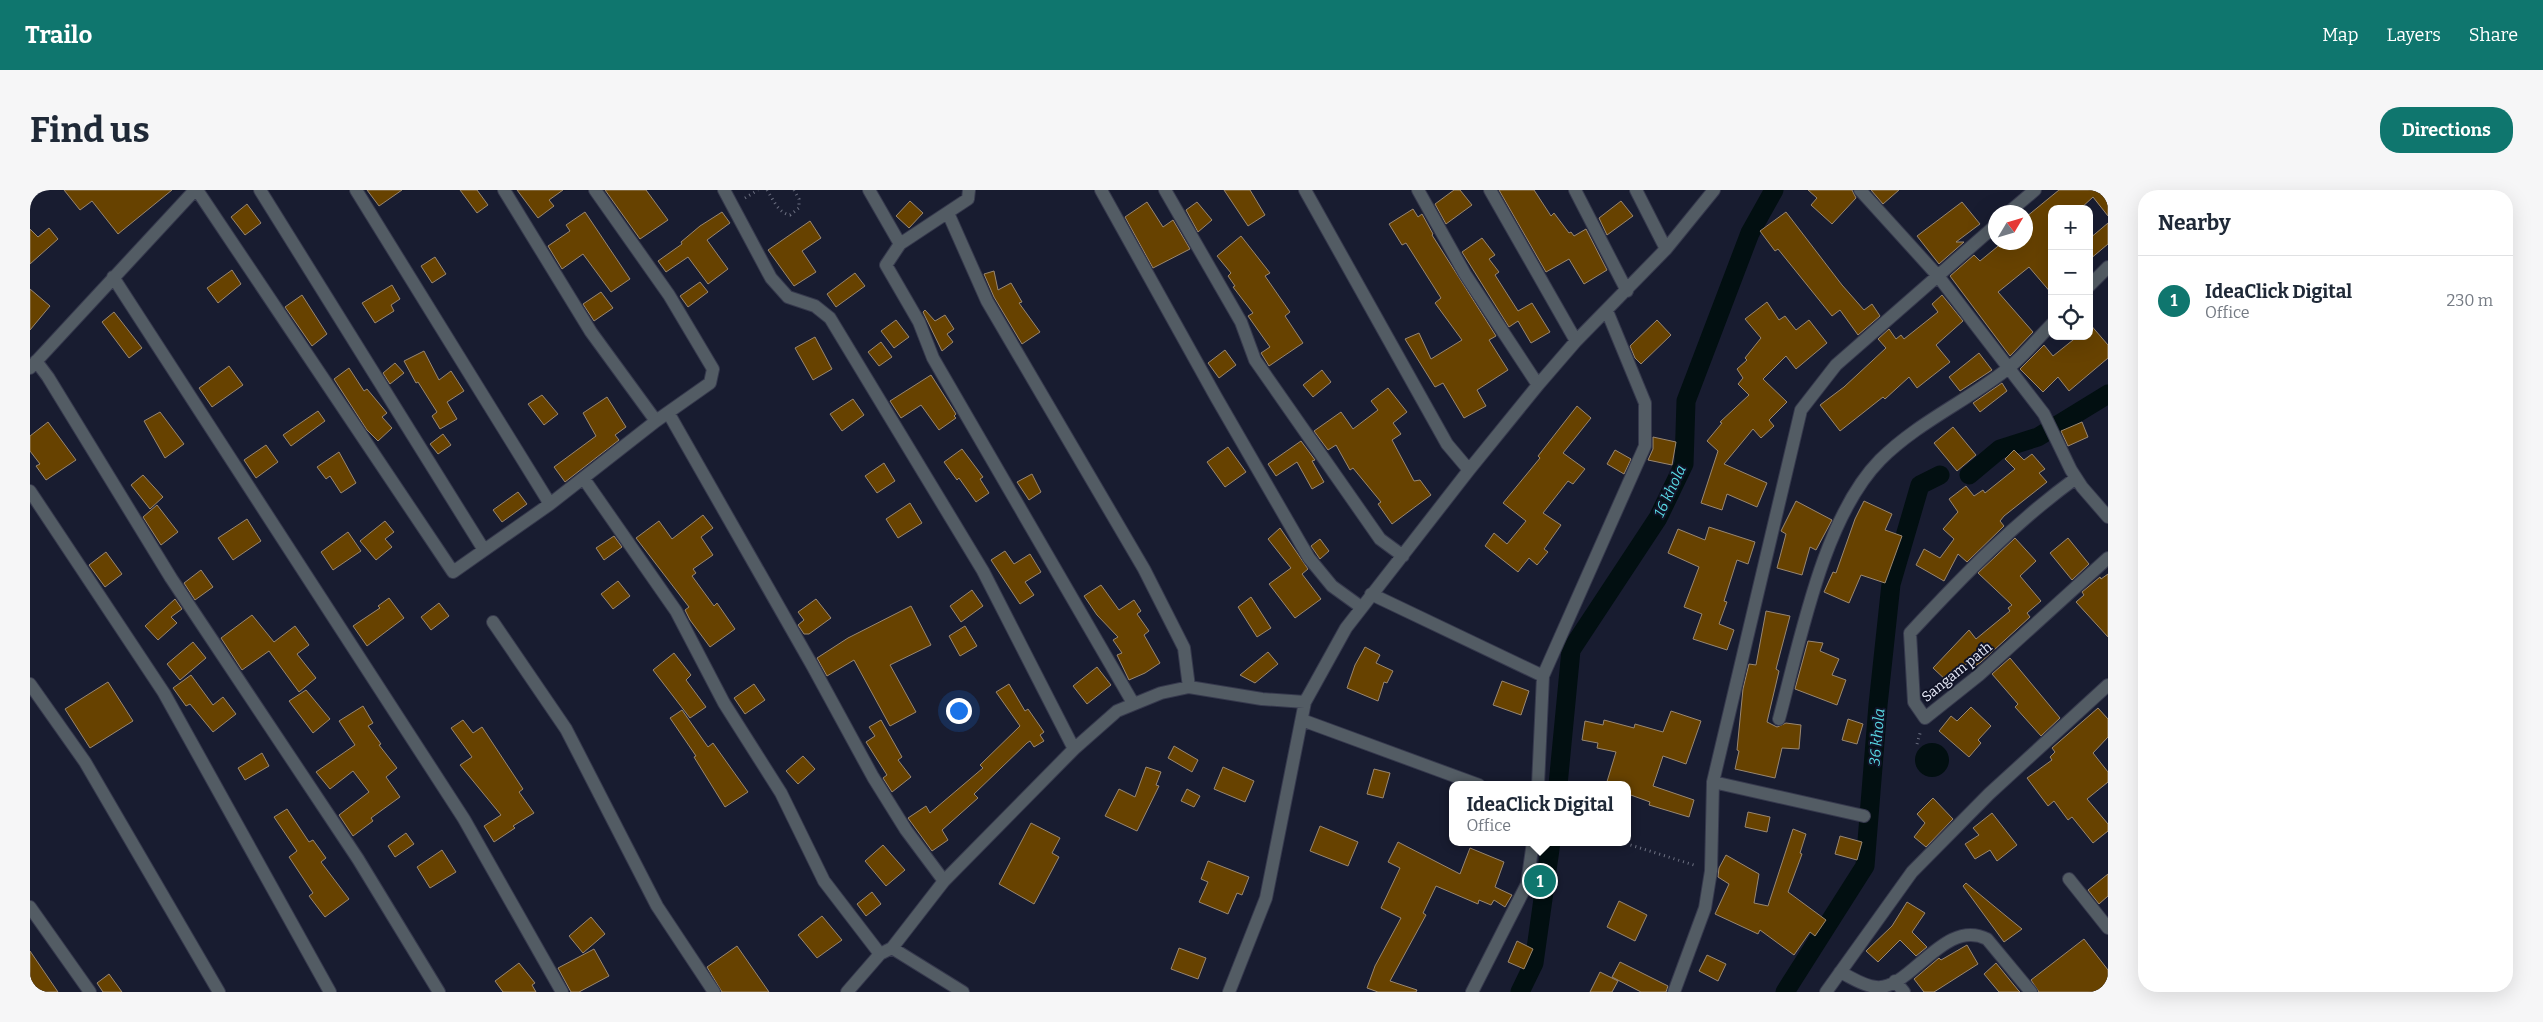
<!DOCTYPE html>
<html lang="en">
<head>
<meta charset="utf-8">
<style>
  :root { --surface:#fff; --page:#f6f6f7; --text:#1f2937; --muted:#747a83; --line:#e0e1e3; --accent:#0f766e }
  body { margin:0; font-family:Bitter,serif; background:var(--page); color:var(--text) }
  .controls { position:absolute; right:15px; top:15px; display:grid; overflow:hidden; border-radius:10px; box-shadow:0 5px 20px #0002 }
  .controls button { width:45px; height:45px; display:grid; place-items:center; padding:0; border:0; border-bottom:1px solid var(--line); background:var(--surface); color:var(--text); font:25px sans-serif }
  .compass { position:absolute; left:1958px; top:15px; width:45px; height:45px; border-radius:50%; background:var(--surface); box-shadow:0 5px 20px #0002; rotate:52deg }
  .you { position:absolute; left:928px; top:520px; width:18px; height:18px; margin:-12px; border:4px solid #fff; border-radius:50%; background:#1a73e8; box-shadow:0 0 0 8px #1a73e833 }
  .badge { display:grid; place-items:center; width:32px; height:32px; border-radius:50%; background:var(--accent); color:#fff; font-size:16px; font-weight:700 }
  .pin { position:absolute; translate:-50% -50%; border:2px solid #fff; box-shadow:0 1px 5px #0006 }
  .popup { position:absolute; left:1419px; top:591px; width:182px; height:65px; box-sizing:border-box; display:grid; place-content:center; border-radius:10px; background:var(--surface); filter:drop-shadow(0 1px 4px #0005); font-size:16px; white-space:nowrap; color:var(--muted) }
  .popup b { font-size:19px; color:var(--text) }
  .popup::after { content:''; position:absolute; left:50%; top:100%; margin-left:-10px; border:10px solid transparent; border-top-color:var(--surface) }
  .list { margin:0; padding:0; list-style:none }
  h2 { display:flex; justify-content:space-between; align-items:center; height:65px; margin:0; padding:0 20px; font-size:21px }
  h2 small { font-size:16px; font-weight:400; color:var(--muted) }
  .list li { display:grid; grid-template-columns:32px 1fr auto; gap:15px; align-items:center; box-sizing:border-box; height:90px; padding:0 20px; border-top:1px solid var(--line) }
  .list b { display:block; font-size:19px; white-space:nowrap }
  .list p { margin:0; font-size:16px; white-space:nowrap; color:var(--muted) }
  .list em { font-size:16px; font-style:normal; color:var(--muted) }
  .icon { flex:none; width:28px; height:28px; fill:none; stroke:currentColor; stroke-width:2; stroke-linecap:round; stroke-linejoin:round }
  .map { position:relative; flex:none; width:2078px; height:802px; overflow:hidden; border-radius:20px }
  header { display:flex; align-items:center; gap:30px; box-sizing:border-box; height:70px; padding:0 25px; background:var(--accent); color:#fff }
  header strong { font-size:24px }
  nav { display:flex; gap:28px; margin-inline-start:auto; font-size:18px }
  .intro { display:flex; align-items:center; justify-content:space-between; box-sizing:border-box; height:120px; padding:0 30px }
  h1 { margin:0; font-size:35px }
  .button { padding:12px 22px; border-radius:20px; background:var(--accent); color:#fff; font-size:18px; font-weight:700 }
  main { display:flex; gap:30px; padding:0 30px }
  aside { flex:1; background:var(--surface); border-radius:20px; box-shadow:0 5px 20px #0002 }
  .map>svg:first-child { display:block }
  .water { fill:#020f11 }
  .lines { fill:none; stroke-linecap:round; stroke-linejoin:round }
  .canal { stroke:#020f11; stroke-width:19 }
  .building { fill:#674200; stroke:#998771 }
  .minor-casing { stroke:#36394d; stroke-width:14 }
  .path { stroke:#6d7182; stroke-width:3; stroke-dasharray:1 4; stroke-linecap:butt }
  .minor { stroke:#535c64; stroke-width:12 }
  .labels { text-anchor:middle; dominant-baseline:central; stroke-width:4; stroke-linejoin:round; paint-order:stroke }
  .street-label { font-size:14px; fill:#ebeefc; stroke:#101326 }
  .water-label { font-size:15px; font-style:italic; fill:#59dae5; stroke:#101326 }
</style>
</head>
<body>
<header>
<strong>Trailo</strong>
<nav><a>Map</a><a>Layers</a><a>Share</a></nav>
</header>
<div class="intro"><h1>Find us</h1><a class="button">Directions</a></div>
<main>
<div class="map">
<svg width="2078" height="802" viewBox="0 0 2078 802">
  <rect width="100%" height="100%" fill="#181c30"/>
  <path class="water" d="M1885 570a17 17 0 1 1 34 0a17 17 0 1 1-34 0Z"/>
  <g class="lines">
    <path class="canal" d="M1939,285L1970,259L2008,247L2078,204
      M1528,595L1541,460L1628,328L1654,274L1656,211L1720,43L1744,0
      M1490,802L1504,773L1521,652
      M1755,802L1835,676L1848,515L1861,394L1890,295L1910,285"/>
  </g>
  <path class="building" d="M34,0H142L88,44L62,11L50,20Z
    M337,0H372L349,16Z
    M430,0H447L458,15L447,23Z
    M487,0H533L519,10L524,16L508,28Z
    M575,0H616L638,30L610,49Z
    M1194,0H1220L1235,25L1218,36Z
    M1424,0H1430L1442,15L1416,34L1405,14Z
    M1469,0H1504L1521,26L1524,23L1539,43L1541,42L1544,46L1556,39L1577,80L1554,94L1539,69L1516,82Z
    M1778,0H1822L1826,8L1802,34L1781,15L1787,8Z
    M1841,0H1869L1853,14Z
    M2029,0H2078V26L2063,7L2050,19H2022V104L1999,77L1968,102L2003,142L1980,166L1920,86L1944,65L1950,71L1973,52H1996V27Z
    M880,11L893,23L879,38L866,26Z
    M1591,11L1603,26L1577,45L1569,28Z
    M1117,12L1133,37L1143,30L1160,59L1123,78L1095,27Z
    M1167,12L1182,30L1168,42L1156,20Z
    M1932,12L1950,34L1926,52H1934L1909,74L1887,46Z
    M217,14L231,33L215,45L201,27Z
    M1383,19L1388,27L1392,24L1403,44L1402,45L1466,146L1459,150L1478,180L1447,200L1456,216L1434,228L1413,193L1405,197L1375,149L1389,143L1401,169L1432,150L1405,113L1411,108L1376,53L1372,55L1359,34Z
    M555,22L600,89L581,102L553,64L532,79L518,56L540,41L536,35Z
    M692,22L700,33L677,50L698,79L678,94L658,67L636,82L628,71L652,54L651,52L670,36Z
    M1756,22L1812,95L1834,120L1842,114L1850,126L1828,145L1810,120L1802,126L1748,59L1745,61L1730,41Z
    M780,31L791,48L772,61L786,82L764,96L738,60Z
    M2078,33V54L2059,70V49Z
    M19,38L28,49L0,74V39L8,47Z
    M1211,46L1240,83L1235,86L1260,122L1255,126L1273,153L1239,176L1231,163L1240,157L1218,126L1223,123L1203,97L1205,96L1198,86L1201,83L1187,66Z
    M1452,48L1465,65L1459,69L1469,82L1465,85L1488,121L1502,113L1520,142L1501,153L1488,131L1479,137L1432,62Z
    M405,67L416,84L402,93L391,76Z
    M202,80L211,94L188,113L177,98Z
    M964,81L968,100L981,93L992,112L989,113L1010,142L992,154L964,107L954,84Z
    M825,83L835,96L806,117L797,104Z
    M670,92L678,102L658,117L650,106Z
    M362,95L370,109L361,115L364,121L345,133L332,113Z
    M0,99L20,116L0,140Z
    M571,102L583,118L564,131L553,114Z
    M272,105L297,144L282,156L255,117Z
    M1912,105L1933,131L1906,155L1920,172L1887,198L1879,187L1855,209L1853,207L1810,241L1790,215L1814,197L1856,158L1848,149L1859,139L1866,149L1871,145L1874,149L1908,122L1902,114Z
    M1737,112L1749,130L1755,126L1766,140L1779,130L1797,153L1766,179L1756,166L1733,189L1757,212L1739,230L1744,236L1731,248L1723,239L1694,274L1737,293L1727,317L1697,304L1692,320L1671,313L1688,261L1677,251L1692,233L1690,232L1719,205L1708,194L1713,188L1707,179L1717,170L1715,168L1731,148L1715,129Z
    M895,120L905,131L915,125L924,139L917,144L923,152L912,161L893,122Z
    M84,122L112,158L99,168L72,132Z
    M866,130L879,147L864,158L851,141Z
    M1627,130L1641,145L1611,174L1605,168L1600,156Z
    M2059,133L2078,155V168L2039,201L2028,187L2013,202L1990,179L2014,155L2023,166L2048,146H2059Z
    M785,147L802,179L783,190L765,158Z
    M851,152L862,167L849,176L838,162Z
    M1195,160L1206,175L1189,188L1178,173Z
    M394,161L409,190L421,181L434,201L417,212L427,229L410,239L402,226L407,222L388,192L386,193L374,171Z
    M1949,163L1962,180L1930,201L1919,187Z
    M365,173L374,183L360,194L353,183Z
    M199,176L213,195L182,217L169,198Z
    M319,178L334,201L337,199L357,223L352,227L362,238L348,251L337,240L304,189Z
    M1292,180L1301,192L1283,207L1273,195Z
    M901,185L926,224L924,226L926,228L909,240L891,215L871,228L860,211Z
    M1972,193L1977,201L1950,222L1943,213Z
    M1358,198L1377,222L1363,233L1371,244L1362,250L1384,291L1390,290L1401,305L1362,334L1348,314L1351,312L1323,278L1320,280L1306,255L1298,260L1284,241L1311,222L1323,239L1348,220L1341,211Z
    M512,205L528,224L514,235L498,214Z
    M577,207L596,237L585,245L589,250L535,292L524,277L566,246L553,223Z
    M823,209L834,225L812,241L800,224Z
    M1547,216L1561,228L1533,263L1555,279L1543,294L1538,291L1513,323L1531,335L1514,359L1518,362L1507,375L1499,368L1488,382L1455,356L1464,343L1477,354L1496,331L1473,313L1510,268L1508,266Z
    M288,221L295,231L261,256L253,245Z
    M130,222L154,254L135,268L114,231Z
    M18,232L46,270L16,290L6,276L10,274L0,261V246Z
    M2052,232L2058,247L2038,256L2031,241Z
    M1923,237L1946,265L1927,281L1904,253Z
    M413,244L421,255L408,264L400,254Z
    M1623,247L1646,252L1642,275L1618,270L1623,259Z
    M1271,251L1285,270L1282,271L1294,292L1282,299L1267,272L1246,286L1238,274Z
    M236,255L248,272L226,288L214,270Z
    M1198,257L1216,282L1195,297L1177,272Z
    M932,259L953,287L950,289L959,303L946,312L929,288L927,290L914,272Z
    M1585,260L1601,269L1594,284L1577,274Z
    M1984,260L1994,270L2002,264L2015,279L2009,283L2017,292L1974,326L1970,331L1974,336L1937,372L1928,364L1914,391L1886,375L1894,359L1910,368L1924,349L1913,339L1928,322L1919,309L1936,296L1944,306L1953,300L1955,303L1985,279L1975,269Z
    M309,262L326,293L311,303L300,286L296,289L287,277Z
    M854,273L865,291L847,303L835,286Z
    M1002,284L1011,302L999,310L987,292Z
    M113,285L133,307L120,319L101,295Z
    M488,302L497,314L472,332L463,320Z
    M1766,311L1802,330L1786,360L1780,357L1772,385L1747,378L1756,344L1751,341Z
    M1834,311L1862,324L1855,340L1872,346L1855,393L1831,385L1819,413L1794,402L1803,382L1806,383L1825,329Z
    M880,313L892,333L868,348L856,329Z
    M127,315L148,342L131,355L113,327Z
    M673,325L683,338L671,347L683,365L663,379L666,383L662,386L684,416L687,413L705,439L680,457L660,430L655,420L659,417L606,348L629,331L642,349Z
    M217,329L231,351L203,370L188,348Z
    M355,331L364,342L355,349L362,357L346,370L330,351Z
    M1679,337L1725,352L1718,374L1707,370L1694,411L1697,412L1689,434L1704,440L1697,460L1663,449L1672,424L1654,417L1669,377L1638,363L1648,339L1675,350Z
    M1250,338L1278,379L1272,384L1291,409L1265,428L1239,394L1261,378L1238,349Z
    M318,342L331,361L303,380L291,362Z
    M584,346L592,357L574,370L566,358Z
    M1985,348L2006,371L1990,386L2011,411L1997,423L2000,427L1951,472L1944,477L1939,471L1919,493L1903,478L1939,440L1946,449L1980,421L1978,418L1982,415L1948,383Z
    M2038,348L2059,374L2042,390L2020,363Z
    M1290,349L1299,361L1290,369L1281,356Z
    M975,361L984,374L1000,364L1011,382L995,392L1004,405L990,414L961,370Z
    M76,362L92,384L75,397L59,375Z
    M171,380L183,397L165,410L154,393Z
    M2078,384V447L2046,412L2054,405L2052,402L2070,387L2071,389Z
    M588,391L600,406L583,419L571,404Z
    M1071,395L1089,420L1104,410L1111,421L1107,424L1119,441L1114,445L1130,473L1115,483L1099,490L1087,465L1092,463L1083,450L1088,447L1067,425L1054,406Z
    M942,400L953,416L931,432L920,416Z
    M1221,407L1241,438L1227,447L1208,417Z
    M359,408L374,428L337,456L323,436L350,418L348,416Z
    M145,409L152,419L141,427L147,433L128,450L115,436Z
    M786,409L801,428L779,444H774L768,435L774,430L768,422Z
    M409,413L419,426L401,440L391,427Z
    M881,416L901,455L860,475L886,522L860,536L824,470L797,486L787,468L818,448Z
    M1736,421L1760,426L1746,479L1749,481L1737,532L1747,537L1756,533L1771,535L1769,559L1752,558L1745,588L1705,579L1709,561L1707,560L1713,499L1719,474L1726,475Z
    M222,425L244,452L265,436L279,455L267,464L286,488L269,502L239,461L212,480L191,448Z
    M935,436L947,456L930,466L919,446Z
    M1778,451L1793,453L1790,461L1809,469L1802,485L1816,490L1807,515L1765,499Z
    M163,452L176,468L150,490L137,474Z
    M1335,457L1350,465L1346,473L1363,481L1357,493L1354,492L1348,511L1317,498L1325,475Z
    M1238,462L1248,474L1225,493L1210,485Z
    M644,463L661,485L656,490L676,517L660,528L623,480Z
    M1980,468L2030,528L2011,546L1985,517L1988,514L1962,484Z
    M1067,477L1081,495L1057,514L1043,496Z
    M161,485L183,515L193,507L206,524L183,542L160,514L156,516L143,498Z
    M1472,491L1499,501L1491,525L1463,515Z
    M78,492L103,531L60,558L35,519Z
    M724,494L735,510L715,524L704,508Z
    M979,494L995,521L998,519L1014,542L1010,545L1014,551L1004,557L1000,551L997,553L944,604L948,608L912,640L918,650L902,661L878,628L896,616L900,623L953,578L950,575L990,536L966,502Z
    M276,500L300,529L283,543L259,511Z
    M333,516L343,533L338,536L351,554L349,555L367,578L356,587L370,607L341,628L343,631L323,646L309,625L339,602L323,581L300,599L286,582L325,555L309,531Z
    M1941,517L1961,536L1948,550L1951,553L1939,567L1909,541L1921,526L1927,531Z
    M2068,518L2078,529V547L2063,563L2078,582V592L2057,609L2078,634V641L2063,653L2042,627L2038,630L2024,611L2018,616L1997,588L2022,570L2020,567L2025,562L2022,558Z
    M652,520L678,557L683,553L718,602L695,617L664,567L666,566L640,528Z
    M1641,521L1671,531L1656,574L1633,566L1623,596L1664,610L1659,627L1619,615L1620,612L1598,604V595H1576L1586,562L1567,558L1568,553L1552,550L1555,531L1573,535L1574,530L1604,538L1605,534L1633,542Z
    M1818,529L1833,534L1827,554L1812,550Z
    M433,530L443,543L452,537L493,599L489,602L504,623L483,636L485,638L464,652L454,636L471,625L430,575L442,567L421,538Z
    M851,530L872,567L868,570L881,587L862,602L853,588L857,585L836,552L845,546L839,537Z
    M1144,556L1168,570L1162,582L1138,568Z
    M232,563L239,576L215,590L208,578Z
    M773,566L785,579L768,594L756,581Z
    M1116,577L1131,582L1126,595L1129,596L1107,641L1075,626L1089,599L1105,607Z
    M1193,577L1224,591L1215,612L1184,599Z
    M1344,579L1360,583L1353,608L1337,604Z
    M1157,599L1170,606L1164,617L1151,611Z
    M1903,608L1923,629L1896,657L1884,647L1895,633L1887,624Z
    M257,619L279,652L283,650L296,668L291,672L319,709L295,727L279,706L283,703L259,667L267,661L244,627Z
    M1718,622L1740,627L1737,642L1715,637Z
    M1962,623L1987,655L1967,671L1960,660L1945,669L1935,654L1949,645L1943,638Z
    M1001,633L1030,648L1022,663L1029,667L1004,714L969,694Z
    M1290,636L1328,652L1318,676L1280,661Z
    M1763,639L1776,644L1770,663L1772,664L1758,702L1796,730L1785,746L1780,742L1764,765L1730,740L1728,744L1685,724L1699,694L1688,687L1689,678L1696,665L1729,684L1724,713L1738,716Z
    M376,643L384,654L365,667L358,656Z
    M1810,646L1832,652L1827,670L1805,664Z
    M1368,652L1430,684L1440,658L1474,672L1465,697L1482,705L1475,717L1464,710L1461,715L1449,710L1448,714L1406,696L1393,723L1396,725L1360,791L1387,800L1386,802H1348L1337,798L1345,776L1371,728L1351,718L1370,678L1358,672Z
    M853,655L875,680L856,696L835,671Z
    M412,660L426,682L400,698L387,677Z
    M1178,671L1219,687L1212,705L1207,703L1198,724L1169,712L1178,692L1171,689Z
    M2078,684V706L2069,714L2058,700Z
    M1936,693L1976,726L1992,739L1974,752L1933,696Z
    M842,702L851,714L836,726L827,714Z
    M1589,711L1617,725L1605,751L1577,737Z
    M1877,712L1895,723L1882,742L1897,757L1886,766L1870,750L1848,772L1836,761L1862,736Z
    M792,726L812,750L787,768L768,745Z
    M561,727L575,744L553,763L539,746Z
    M2054,749L2078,780V802H2009L2001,790Z
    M1487,751L1503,759L1494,779L1478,772Z
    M1937,755L1948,774L1904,802H1894L1884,789L1909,768L1911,770Z
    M707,756L739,802H692L677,777Z
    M1149,758L1176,768L1168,789L1141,779Z
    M564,759L579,786L549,802H541L528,778Z
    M0,761L28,802H0Z
    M1677,765L1696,774L1688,791L1669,781Z
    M1590,772L1638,796L1636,802H1611L1582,787Z
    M489,773L505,793L502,795L506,802H473L465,791Z
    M1966,773L1988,800L1990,802H1969L1954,784Z
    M1570,782L1588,791L1582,802H1560Z
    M79,784L92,802H73L67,793Z"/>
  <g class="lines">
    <g class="minor-casing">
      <path id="minor" d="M167,0L423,382L520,314L626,231L680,193L683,179L639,105L565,0
        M230,0L454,360
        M326,0L520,314
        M474,0L561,142L626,231
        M694,0L741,88L758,107L785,116L800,128L953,381L1044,559
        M839,0L870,54L856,75L889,132L903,168L1103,513
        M1071,0L1186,207L1279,368L1302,396L1331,417
        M1135,0L1211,132L1225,170L1350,349L1373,366
        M1275,0L1417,254L1439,280
        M1388,0L1435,84L1508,195
        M1460,0L1546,151
        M1545,0L1597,101
        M1606,0L1636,59
        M1830,0L1908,86L2014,224L2041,280L2052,297L2078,327
        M1979,22L2005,0
        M918,23L957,111L1114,379L1154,458L1159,497
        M870,54L938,9L939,0
        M83,87L434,629L532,802
        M2059,96L2078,77
        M6,171L18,187L141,388L328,669L409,802
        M0,178L165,0
        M639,224L782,475L843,587L876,640L914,691
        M2046,288C1984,333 1932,387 1880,443L1884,512L1895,528L1949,485L2078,368
        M554,289L646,421L694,513L751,603L794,691L850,764
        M0,301L134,503L300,802
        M1341,404L1513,486
        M463,432L536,539L627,716L684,802
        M0,494L55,572L189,802
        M1749,529C1770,452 1793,328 1850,270C1887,233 1935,212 1976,180C1993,167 2007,149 2022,134
        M1272,530L1449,595
        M1683,592L1834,626
        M1508,595L1513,486L1615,256V213L1577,121
        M2039,689L2078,738
        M0,717L60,802
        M862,758L933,802
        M1810,782C1821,787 1833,796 1846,797C1880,801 1914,727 1957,749L2001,802
        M1865,791L1874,802
        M817,802L850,764L862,758L914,691L1044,559L1087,521L1131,503L1159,497L1232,509L1275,512
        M1199,802L1236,708L1275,512L1316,438L1439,280L1508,195L1546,151L1636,59L1684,0
        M1442,802L1497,694L1503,652
        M1644,802L1675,718L1681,681L1683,592L1771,220L1806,175L1966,35
        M1796,802L1882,682L1959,604L2078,495"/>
    </g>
    <path class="path" d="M737,0C743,9 748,23 760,25L769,18V9L764,0
      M715,8L728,0
      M1887,554L1891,540
      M1591,652L1667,676"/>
    <use href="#minor" class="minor"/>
  </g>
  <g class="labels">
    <g class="street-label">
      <text transform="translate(1927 482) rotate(-39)">Sangam path</text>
    </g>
    <g class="water-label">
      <text transform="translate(1640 301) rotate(-65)">16 khola</text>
      <text transform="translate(1847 547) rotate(-85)">36 khola</text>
    </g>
  </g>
</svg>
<div class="controls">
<button>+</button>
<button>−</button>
<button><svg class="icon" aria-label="locate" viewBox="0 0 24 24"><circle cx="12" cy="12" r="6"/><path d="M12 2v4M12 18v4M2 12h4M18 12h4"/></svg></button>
</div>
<svg class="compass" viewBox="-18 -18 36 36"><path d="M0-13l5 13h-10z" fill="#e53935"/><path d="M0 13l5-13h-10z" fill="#747a83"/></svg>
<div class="you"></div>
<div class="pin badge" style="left:1510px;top:691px">1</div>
<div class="popup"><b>IdeaClick Digital</b>Office</div>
</div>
<aside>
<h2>Nearby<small></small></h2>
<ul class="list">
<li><span class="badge">1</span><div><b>IdeaClick Digital</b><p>Office</p></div><em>230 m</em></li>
</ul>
</aside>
</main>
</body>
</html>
